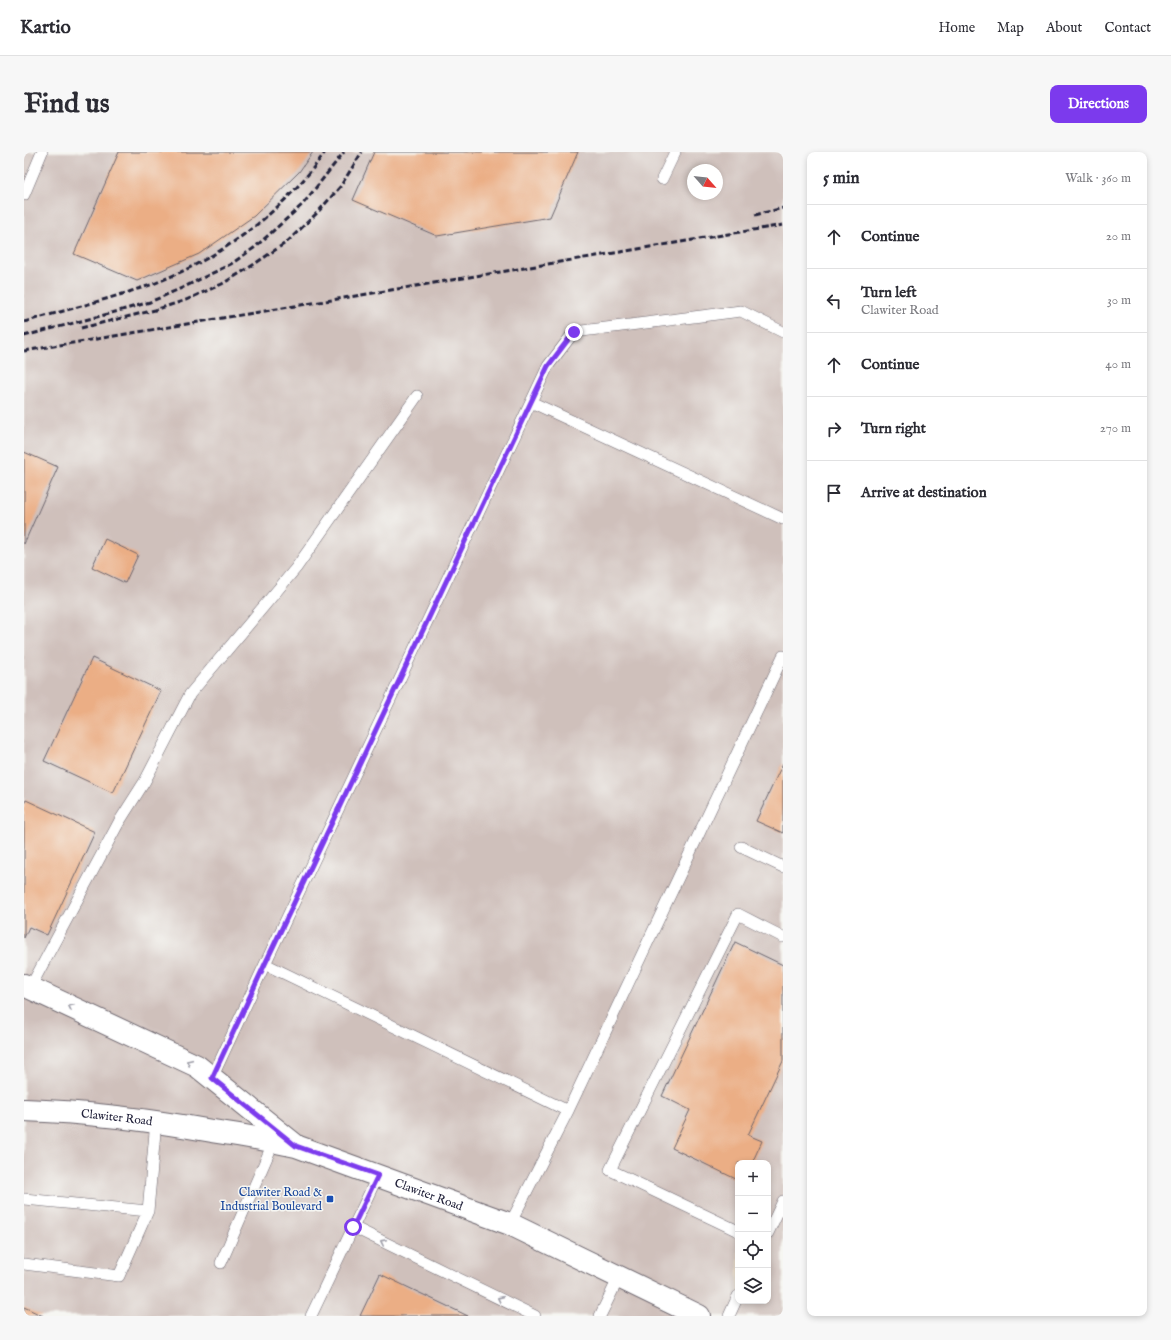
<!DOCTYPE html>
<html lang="en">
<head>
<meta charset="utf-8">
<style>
  :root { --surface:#fff; --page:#f7f7f7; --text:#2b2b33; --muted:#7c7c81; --line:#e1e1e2; --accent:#7c3aed }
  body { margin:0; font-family:"IM FELL English",serif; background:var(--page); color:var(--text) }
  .controls { position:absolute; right:12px; bottom:12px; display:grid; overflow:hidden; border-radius:8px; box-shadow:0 2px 6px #0003 }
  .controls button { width:36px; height:36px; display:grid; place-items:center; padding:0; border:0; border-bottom:1px solid var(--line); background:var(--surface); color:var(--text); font:20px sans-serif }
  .compass { position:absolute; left:663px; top:12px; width:36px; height:36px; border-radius:50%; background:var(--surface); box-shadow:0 2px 6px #0003; rotate:117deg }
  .stop { position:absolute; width:12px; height:12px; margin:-9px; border:3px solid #7c3aed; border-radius:50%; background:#fff }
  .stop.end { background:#7c3aed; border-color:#fff; box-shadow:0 1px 4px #0008 }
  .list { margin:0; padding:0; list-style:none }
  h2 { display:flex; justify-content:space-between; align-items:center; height:52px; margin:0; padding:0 16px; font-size:17px }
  h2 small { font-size:13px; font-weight:400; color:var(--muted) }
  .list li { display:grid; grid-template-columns:26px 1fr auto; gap:12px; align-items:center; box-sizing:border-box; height:64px; padding:0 16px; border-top:1px solid var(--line) }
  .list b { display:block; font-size:15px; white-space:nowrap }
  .list p { margin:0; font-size:13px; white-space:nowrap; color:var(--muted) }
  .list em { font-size:13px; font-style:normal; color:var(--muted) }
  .icon { flex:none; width:22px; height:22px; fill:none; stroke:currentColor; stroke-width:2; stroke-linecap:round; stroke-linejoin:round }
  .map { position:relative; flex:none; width:759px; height:1164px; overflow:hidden; border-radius:8px }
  header { display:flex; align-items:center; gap:24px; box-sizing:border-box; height:56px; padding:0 20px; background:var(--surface); border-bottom:1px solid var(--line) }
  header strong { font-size:19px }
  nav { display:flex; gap:22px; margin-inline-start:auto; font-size:14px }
  .intro { display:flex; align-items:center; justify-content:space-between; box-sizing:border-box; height:96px; padding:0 24px }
  h1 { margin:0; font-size:28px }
  .button { padding:10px 18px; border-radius:8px; background:var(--accent); color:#fff; font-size:14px; font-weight:700 }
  main { display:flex; gap:24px; padding:0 24px }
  aside { flex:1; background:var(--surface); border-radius:8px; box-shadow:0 2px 6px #0003 }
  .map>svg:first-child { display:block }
  .industrial { fill:#cfc0bb; fill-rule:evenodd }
  .building { fill:#ebae85 }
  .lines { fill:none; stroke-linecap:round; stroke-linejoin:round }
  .lane-casing { stroke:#6b646c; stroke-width:12 }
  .secondary-casing { stroke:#6b646c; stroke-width:24 }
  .lane { stroke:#fff; stroke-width:11 }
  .secondary { stroke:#fff; stroke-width:22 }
  .rail { stroke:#22223b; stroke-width:3; stroke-dasharray:6 3; stroke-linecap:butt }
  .oneway { stroke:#9c9ca7 }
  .route { stroke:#7c3aed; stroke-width:5 }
  .transit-dot { fill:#1a4fb4; stroke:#f6f6f2; stroke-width:1.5 }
  .labels { text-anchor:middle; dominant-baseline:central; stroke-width:3; stroke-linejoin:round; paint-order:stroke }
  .street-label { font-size:12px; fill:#22223b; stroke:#f6f6f2 }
  .transit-label { font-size:12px; fill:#164399; stroke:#f6f6f2; text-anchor:end }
</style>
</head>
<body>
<header>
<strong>Kartio</strong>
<nav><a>Home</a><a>Map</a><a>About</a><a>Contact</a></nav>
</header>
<div class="intro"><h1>Find us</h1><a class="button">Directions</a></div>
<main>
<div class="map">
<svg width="759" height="1164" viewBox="0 0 759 1164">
  <rect width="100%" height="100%" fill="#f6f6f2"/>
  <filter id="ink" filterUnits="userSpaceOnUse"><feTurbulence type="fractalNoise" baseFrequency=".025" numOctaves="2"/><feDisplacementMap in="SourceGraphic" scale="8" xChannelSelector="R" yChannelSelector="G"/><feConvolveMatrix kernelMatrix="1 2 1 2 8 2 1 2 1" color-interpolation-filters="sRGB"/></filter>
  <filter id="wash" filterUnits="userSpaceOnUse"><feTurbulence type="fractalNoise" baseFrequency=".012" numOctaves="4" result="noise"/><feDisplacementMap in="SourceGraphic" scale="16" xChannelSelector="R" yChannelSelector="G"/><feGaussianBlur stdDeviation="0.9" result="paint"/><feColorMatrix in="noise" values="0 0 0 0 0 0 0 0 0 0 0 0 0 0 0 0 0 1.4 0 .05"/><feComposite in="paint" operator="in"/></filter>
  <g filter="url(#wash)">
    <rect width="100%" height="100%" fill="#f2e0c6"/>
    <path class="industrial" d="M0,0H759V1164H0ZM669,18H693V42H669ZM714,1011H744V1149H714Z"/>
    <g id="blocks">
      <path class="building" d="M95,0H289L275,20L230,64L175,102L113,129L50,102Z
        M350,0H554L526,65L413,84L329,48Z
        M0,300L34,315L0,392Z
        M81,387L114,403L101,431L68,415Z
        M68,506L137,539L89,641L20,609Z
        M759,611V681L732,669Z
        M2,648L71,680L23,783L5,775L0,786V652Z
        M711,790L759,813V909L724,983L738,989L728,1011H714V1028L648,996L666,958L638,944Z
        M356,1122L444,1164H336Z
        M0,1155L19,1164H0Z"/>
    </g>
  </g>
  <g filter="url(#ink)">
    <use href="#blocks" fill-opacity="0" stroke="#6b646c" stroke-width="1"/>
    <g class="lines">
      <g class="lane-casing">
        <path id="lane" d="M638,27L651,0
          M0,43L18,0
          M507,250L759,367
          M717,695L759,715
          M241,812L544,959L486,1072
          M6,836L95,670L121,629L166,542L272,416L393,244
          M188,926L241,812L524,214L550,180L717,159L759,180
          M544,959L759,504
          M0,1047L124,1059L95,1124L0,1112
          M124,1059L132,969
          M329,1075L511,1164
          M714,1079L586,1018L714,762L759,785
          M744,1081L759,1049
          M197,1111L250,989
          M287,1164L354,1023
          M576,1164L595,1125
          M705,1164L714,1144"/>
      </g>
      <g class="secondary-casing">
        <g id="secondary">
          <path d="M0,833L173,914L270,992"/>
          <path id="s1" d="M0,958C63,960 126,968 188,979C216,983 244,988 272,994L486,1072L675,1164"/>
        </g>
      </g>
      <use href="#lane" class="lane"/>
      <use href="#secondary" class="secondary"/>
      <path class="rail" d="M731,63L759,56
        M0,170C35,160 70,151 105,140C115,136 126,134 136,129C201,103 261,58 301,0
        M57,176L131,158L162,148L198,132L223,117L263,90L293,61L316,35L338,0
        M0,184L84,162L126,150L160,135L207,112L230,96L279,52L320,0
        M0,199L759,73"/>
    </g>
    <defs><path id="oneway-chevron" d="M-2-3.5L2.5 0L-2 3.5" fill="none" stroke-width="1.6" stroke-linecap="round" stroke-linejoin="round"/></defs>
    <g class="oneway">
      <use href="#oneway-chevron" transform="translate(47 855) rotate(-155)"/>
      <use href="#oneway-chevron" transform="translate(165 910) rotate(-155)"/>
      <use href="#oneway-chevron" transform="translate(359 1090) rotate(-154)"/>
      <use href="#oneway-chevron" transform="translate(476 1147) rotate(-154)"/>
    </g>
  </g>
  <g class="lines" filter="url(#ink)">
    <path class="route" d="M329,1075L354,1023L272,994L188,926L241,812L524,214L550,180"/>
  </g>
  <rect class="transit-dot" x="302" y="1043" width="8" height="8" rx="2"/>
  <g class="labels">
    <g class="street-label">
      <text stroke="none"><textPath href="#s1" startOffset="93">Clawiter Road</textPath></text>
      <text stroke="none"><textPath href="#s1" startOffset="416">Clawiter Road</textPath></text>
    </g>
    <g class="transit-label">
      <text x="298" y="1040">Clawiter Road &amp;<tspan x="298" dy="14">Industrial Boulevard</tspan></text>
    </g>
  </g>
</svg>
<div class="controls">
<button>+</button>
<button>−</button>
<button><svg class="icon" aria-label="locate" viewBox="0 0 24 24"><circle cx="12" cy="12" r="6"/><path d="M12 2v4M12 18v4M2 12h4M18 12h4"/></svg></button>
<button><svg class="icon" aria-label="layers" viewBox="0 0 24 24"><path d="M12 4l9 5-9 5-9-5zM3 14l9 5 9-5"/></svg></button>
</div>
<svg class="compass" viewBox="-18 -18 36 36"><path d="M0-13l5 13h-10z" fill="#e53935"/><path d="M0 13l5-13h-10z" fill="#7c7c81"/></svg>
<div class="stop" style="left:329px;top:1075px"></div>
<div class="stop end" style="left:550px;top:180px"></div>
</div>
<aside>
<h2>5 min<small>Walk · 360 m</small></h2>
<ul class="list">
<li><svg class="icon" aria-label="ahead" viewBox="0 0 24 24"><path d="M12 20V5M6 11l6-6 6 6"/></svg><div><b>Continue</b></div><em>20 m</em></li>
<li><svg class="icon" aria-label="left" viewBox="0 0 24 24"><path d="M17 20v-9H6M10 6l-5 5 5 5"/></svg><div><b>Turn left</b><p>Clawiter Road</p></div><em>30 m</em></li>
<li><svg class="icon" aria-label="ahead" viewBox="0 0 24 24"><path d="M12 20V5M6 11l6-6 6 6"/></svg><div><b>Continue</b></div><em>40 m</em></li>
<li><svg class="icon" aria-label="right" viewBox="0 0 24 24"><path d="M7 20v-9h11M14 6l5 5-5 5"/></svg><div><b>Turn right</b></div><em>270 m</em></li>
<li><svg class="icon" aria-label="arrive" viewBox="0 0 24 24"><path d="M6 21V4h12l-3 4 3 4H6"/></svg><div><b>Arrive at destination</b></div></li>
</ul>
</aside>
</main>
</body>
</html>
